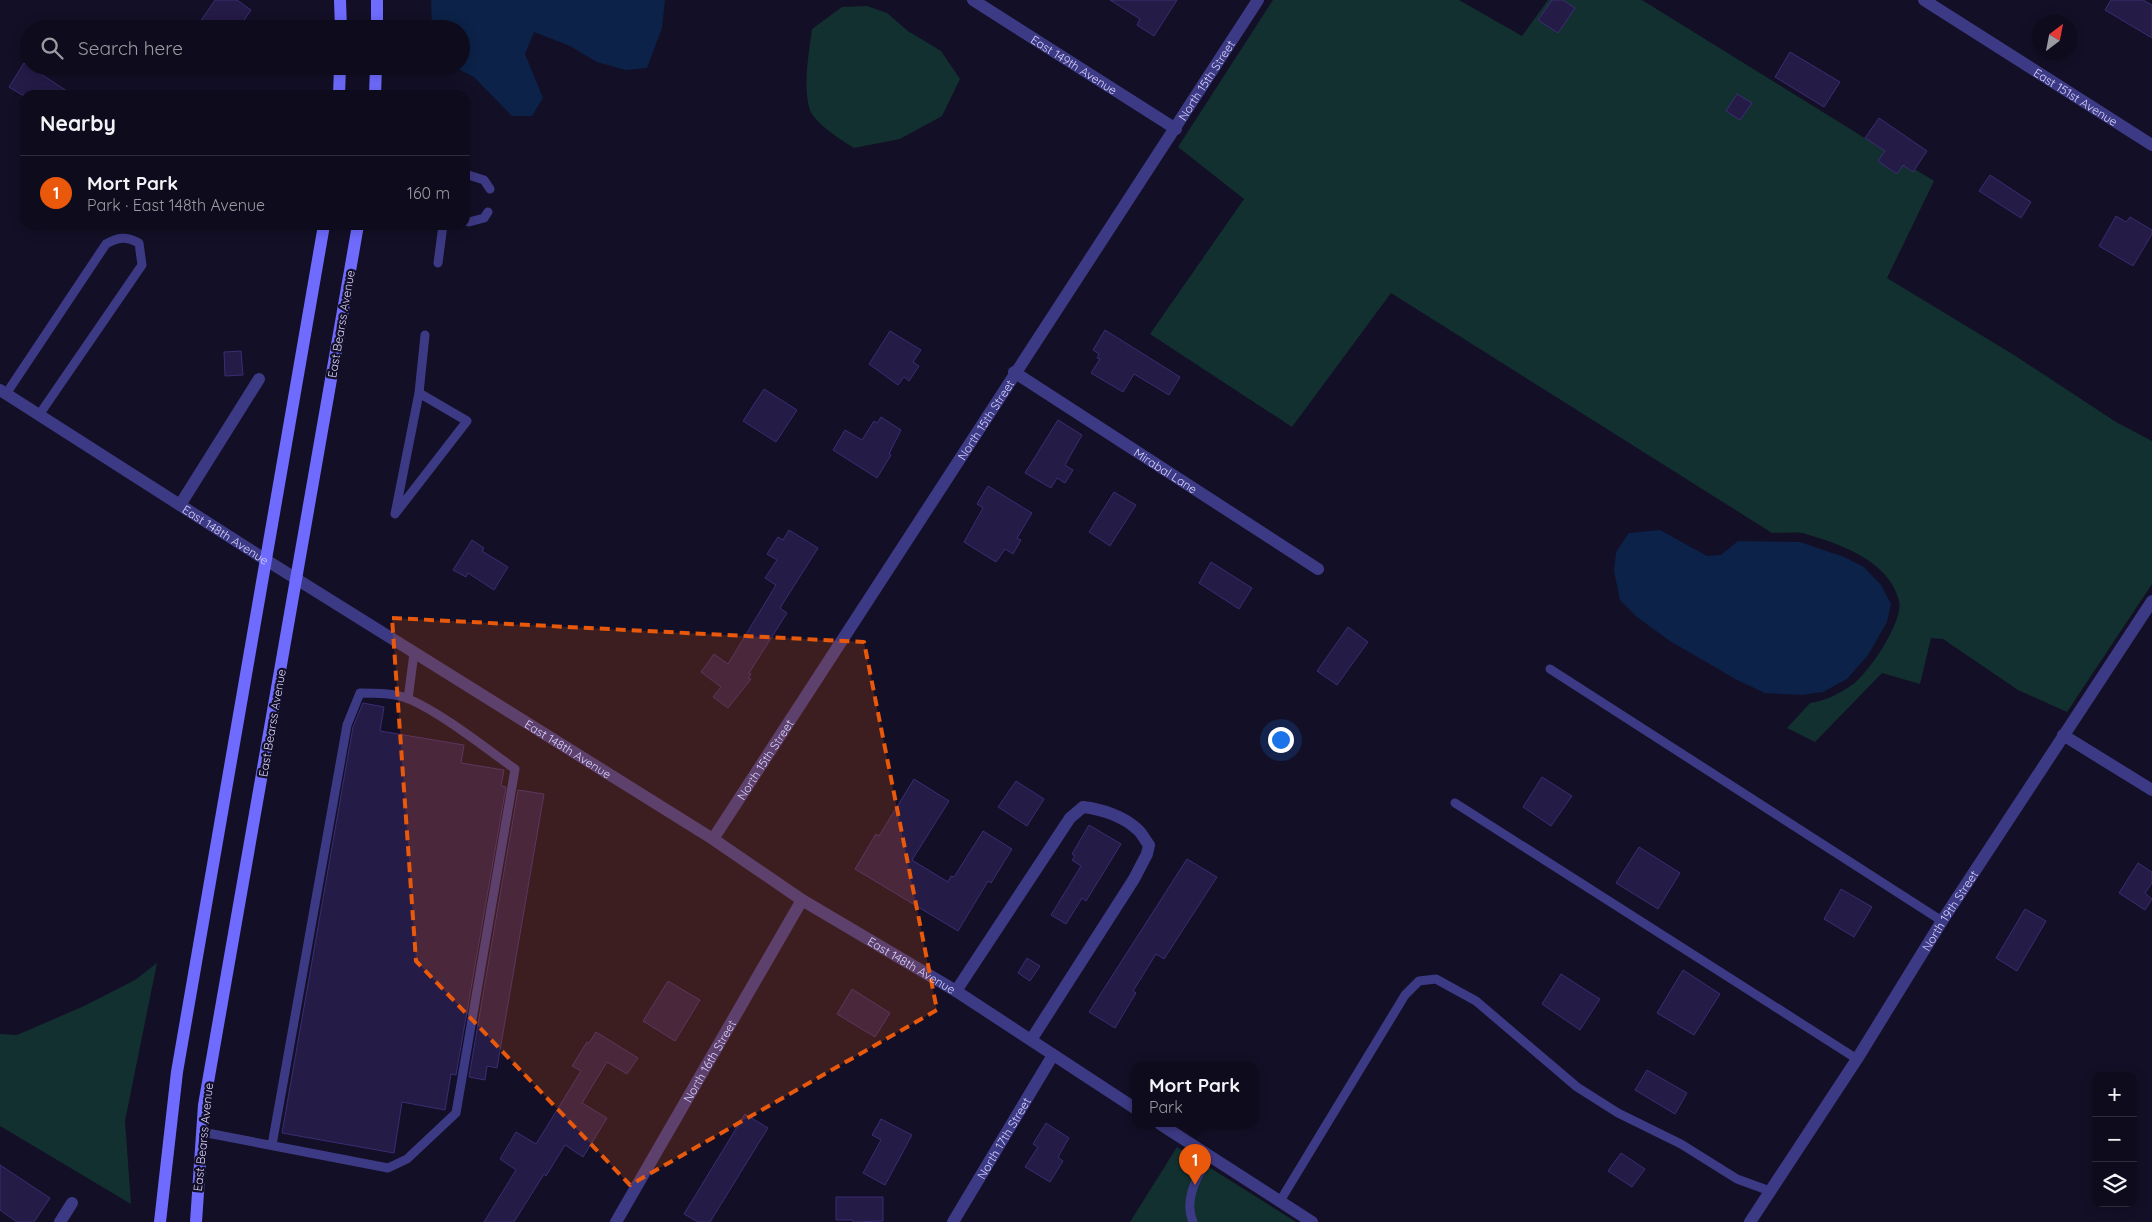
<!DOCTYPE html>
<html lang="en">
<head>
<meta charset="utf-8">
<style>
  :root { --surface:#0e0b1c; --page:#171425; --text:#f1f3f6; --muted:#9b9ba3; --line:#2e2b3b; --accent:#ea580c }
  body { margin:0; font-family:Quicksand,sans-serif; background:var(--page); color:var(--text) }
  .controls { position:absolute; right:15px; bottom:15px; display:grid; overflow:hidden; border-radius:10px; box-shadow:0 2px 12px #0003 }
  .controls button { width:45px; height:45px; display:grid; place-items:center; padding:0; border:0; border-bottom:1px solid var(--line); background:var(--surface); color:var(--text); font:25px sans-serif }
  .compass { position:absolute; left:2032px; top:15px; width:45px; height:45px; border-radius:50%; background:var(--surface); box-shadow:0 2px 12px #0003; rotate:32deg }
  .you { position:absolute; left:1280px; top:739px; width:18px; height:18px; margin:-12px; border:4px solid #fff; border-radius:50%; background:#1a73e8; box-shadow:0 0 0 8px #1a73e833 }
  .badge { display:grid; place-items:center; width:32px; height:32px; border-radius:50%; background:var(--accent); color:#fff; font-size:16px; font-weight:700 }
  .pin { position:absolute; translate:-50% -41px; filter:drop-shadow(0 1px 2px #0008) }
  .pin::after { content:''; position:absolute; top:26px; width:18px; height:15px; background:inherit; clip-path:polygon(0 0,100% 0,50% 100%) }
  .popup { position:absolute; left:1132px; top:1062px; width:125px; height:65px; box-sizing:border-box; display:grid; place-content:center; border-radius:10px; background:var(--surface); filter:drop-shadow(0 1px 4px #0005); font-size:16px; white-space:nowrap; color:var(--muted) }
  .popup b { font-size:19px; color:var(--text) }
  .popup::after { content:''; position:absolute; left:50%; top:100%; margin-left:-10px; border:10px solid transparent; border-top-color:var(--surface) }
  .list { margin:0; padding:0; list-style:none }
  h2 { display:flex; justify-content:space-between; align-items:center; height:65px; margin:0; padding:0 20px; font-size:21px }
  h2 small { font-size:16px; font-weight:400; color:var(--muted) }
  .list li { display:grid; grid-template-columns:32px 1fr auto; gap:15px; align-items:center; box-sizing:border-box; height:75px; padding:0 20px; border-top:1px solid var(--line) }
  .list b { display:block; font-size:19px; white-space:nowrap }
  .list p { margin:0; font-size:16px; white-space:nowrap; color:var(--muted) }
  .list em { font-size:16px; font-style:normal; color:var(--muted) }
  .icon { flex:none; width:28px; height:28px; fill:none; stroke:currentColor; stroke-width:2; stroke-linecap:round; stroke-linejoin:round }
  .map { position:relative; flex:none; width:2152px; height:1222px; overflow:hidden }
  .search { position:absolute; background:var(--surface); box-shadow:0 2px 12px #0003; left:20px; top:20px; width:450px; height:55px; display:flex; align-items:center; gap:12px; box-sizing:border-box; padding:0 18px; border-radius:28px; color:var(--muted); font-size:19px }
  .panel { position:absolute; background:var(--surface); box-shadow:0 2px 12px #0003; left:20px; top:90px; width:450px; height:140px; border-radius:15px }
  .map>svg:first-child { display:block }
  .green { fill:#12302f }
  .water { fill:#0c2248 }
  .building { fill:#241b47; stroke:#3b2d73 }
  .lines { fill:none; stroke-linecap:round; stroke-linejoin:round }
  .service { stroke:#3d3a85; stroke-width:9 }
  .minor { stroke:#3d3a85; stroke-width:12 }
  .secondary { stroke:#6f6bff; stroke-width:12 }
  .marked { fill:#e8590c; fill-opacity:0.2; stroke:#e8590c; stroke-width:4; stroke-dasharray:10 6; stroke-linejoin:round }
  .labels { text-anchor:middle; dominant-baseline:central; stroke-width:4.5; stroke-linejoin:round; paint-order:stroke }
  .street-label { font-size:12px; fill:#d9d4ff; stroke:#130f26 }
</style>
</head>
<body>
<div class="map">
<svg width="2152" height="1222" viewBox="0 0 2152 1222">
  <rect width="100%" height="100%" fill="#130f26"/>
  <path class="green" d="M1273,0H1459L1522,36L1548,0H1642L1934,181L1887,278L2014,355L2116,422L2152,441V584L2067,712L2018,690L1943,639L1931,638L1920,684L1882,673L1815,742L1787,728L1810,703C1825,701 1839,694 1852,685C1868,674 1904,621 1899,601C1891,567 1854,550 1825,540C1818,538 1810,535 1803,533C1793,532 1782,533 1772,533L1391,293L1292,427L1150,334L1244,199L1178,147Z
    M867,6L887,13L908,31L941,51L960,79L942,116L900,139L854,148C841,140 812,122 809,107C803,83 809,53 812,29L842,7Z
    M157,963L125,1121L131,1204L0,1126V1034L17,1035L84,1006L135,980Z
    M1177,1147L1296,1222H1130Z"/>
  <path class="water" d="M431,0H665L662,28L647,68L625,70L597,62L570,46L534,32L525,54L543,98L532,116H512L474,77L452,66H461V29H432Z
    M1660,530L1707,556L1721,555L1738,541L1800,542L1844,557L1864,567L1881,585L1891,604L1887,622L1868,655L1847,679L1823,692L1801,695L1765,693L1737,680L1670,641L1637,617L1620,600L1614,571L1616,552L1629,533Z"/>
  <path class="building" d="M215,0H237L251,10L238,29H209L200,22Z
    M1110,0H1177L1154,36L1137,25L1140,19Z
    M1552,0H1563L1575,8L1558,33L1538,20Z
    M2111,0H2143L2152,5V38L2105,10Z
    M1790,52L1840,82L1824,107L1775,77Z
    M24,63L73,95H22L9,87Z
    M1737,94L1752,103L1740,120L1726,111Z
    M1879,118L1927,151L1913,172L1903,165L1897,174L1878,161L1885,151L1865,138Z
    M1990,175L2031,202L2021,218L1979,191Z
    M2116,216L2126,222L2130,217L2152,230V234L2133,266L2099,246Z
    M1105,330L1180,377L1169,395L1134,374L1123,392L1091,373L1100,359L1097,358L1099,354L1093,350Z
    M890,331L921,350L913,362L919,366L909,381L904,377L898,385L869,364Z
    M241,351L243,375L225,376L224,352Z
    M764,389L797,410L776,442L743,421Z
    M881,417L901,430L889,454L891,455L877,478L833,450L845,430L862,440L874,421L877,423Z
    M1058,420L1082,435L1065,465L1073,470L1065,483L1057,478L1051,488L1025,473Z
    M988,486L1032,513L1017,538L1021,540L1013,554L1005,549L996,562L964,542L983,508L977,504Z
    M1114,492L1136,505L1110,546L1089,532Z
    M789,530L818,548L780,608L787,613L749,673L751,674L748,678L751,679L728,708L713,697L721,687L701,672L714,654L728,664L776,585L765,578L777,560L767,554L778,537L783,540Z
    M472,540L484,548L482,551L508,567L494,590L468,573L466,577L453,570Z
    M1211,562L1252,588L1239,609L1199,583Z
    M1348,627L1368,642L1337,685L1317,671Z
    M363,703L384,707L380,731L464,745L461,763L504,770L501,786L506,787L456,1075L451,1074L445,1110L402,1102L394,1153L282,1133L353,727Z
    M1542,777L1572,796L1551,826L1523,807Z
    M914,779L949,801L912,860L948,882L951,876L954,877L983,831L1012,849L991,883L988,881L958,931L855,869L876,834L879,836Z
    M1016,781L1044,799L1027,826L998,807Z
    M518,790L544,794L497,1068L487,1066L485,1080L469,1077Z
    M1089,825L1121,844L1086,901L1082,898L1066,924L1051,915L1081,866L1072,860L1075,856L1072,854Z
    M1639,847L1680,873L1658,909L1616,883Z
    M1187,859L1217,877L1164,959L1156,954L1133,991L1136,993L1115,1028L1089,1012Z
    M2138,863L2152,872V883L2145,893L2152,899L2145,910L2119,893Z
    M1841,889L1872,907L1854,937L1824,919Z
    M2025,909L2046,921L2017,971L1996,958Z
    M1027,958L1040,966L1030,981L1018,973Z
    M1683,970L1720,994L1694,1035L1657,1013Z
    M1561,974L1600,999L1580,1030L1542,1004Z
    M668,981L700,1000L675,1041L643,1021Z
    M852,989L890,1013L875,1037L837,1014Z
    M596,1032L638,1058L627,1074L607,1062L582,1103L607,1118L583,1157L565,1145L546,1176L544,1174L514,1222H484L516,1170L500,1159L516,1132L536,1144L581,1071L572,1066L587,1042L589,1043Z
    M1647,1070L1687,1093L1675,1114L1635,1090Z
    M745,1114L768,1128L710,1222H698L684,1214Z
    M881,1119L912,1135L885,1185L863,1173L881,1140L872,1135Z
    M1046,1123L1069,1138L1058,1157L1063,1161L1050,1182L1025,1167L1038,1147L1033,1144Z
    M1621,1153L1645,1169L1632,1187L1608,1171Z
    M0,1165L50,1198L34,1222H17L0,1210Z
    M836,1197H883V1221L853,1222V1220H836Z"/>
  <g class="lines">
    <path class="service" d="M465,174L484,180L490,189
      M465,221L469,222L484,218L488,212
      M438,263L443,225
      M419,393L467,421L395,514L419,393L425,335
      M6,394L106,244C118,237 126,236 139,243L142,265L39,415
      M1550,669L1942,921
      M408,699L414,653
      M1455,803L1857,1059
      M202,1132L388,1168L407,1159L456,1113L515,769C484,747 443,714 409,699C394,693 376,693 360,693L347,725L272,1145
      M1280,1201L1405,995L1419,981L1436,979L1476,1001L1577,1087L1618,1113L1681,1144L1737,1179L1770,1191
      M1193,1222C1183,1199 1198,1176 1209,1156"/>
    <g class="minor">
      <path id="s1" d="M973,0L1176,129"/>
      <path id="s2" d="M1924,0L2152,145"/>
      <path id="s3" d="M1014,372L1318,569"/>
      <path id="s4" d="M0,390L266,560L713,839L802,900L956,991L1136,1109"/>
      <path d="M180,505L259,379"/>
      <path d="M2063,735L2152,790"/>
      <path id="s5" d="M713,839L1258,0"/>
      <path d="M956,991L1070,818L1083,807C1101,809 1123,816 1137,829C1142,833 1145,840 1149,845L1147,854L1134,879L1031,1040"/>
      <path d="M1160,1124L1312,1222"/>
      <path d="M60,1222L72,1203"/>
      <path id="s6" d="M616,1222L802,900"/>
      <path id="s7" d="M953,1222L1053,1055"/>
      <path id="s8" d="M1750,1222L1857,1059L1942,921L2152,601"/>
    </g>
    <path class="secondary" d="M340,0L341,29
      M377,29V0
      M339,95L340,66
      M375,95L376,66
      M160,1222L177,1072L324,225
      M196,1222L204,1105L358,225"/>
  </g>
  <path class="marked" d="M392,618L864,642L937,1010L630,1185L416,961Z"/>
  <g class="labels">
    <g class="street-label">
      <text stroke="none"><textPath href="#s1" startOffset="120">East 149th Avenue</textPath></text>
      <text stroke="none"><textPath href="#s5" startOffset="905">North 15th Street</textPath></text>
      <text stroke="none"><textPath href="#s2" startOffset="180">East 151st Avenue</textPath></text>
      <text transform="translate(341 324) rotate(-80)">East Bearss Avenue</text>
      <text stroke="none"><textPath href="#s5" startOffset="500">North 15th Street</textPath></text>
      <text stroke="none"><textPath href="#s3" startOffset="181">Mirabal Lane</textPath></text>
      <text stroke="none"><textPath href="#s4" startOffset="268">East 148th Avenue</textPath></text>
      <text transform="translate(272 723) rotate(-80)">East Bearss Avenue</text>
      <text stroke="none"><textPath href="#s4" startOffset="672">East 148th Avenue</textPath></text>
      <text stroke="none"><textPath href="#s5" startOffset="95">North 15th Street</textPath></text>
      <text stroke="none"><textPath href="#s8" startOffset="370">North 19th Street</textPath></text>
      <text stroke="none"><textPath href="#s4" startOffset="1078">East 148th Avenue</textPath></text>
      <text stroke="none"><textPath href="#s6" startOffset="186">North 16th Street</textPath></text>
      <text transform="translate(203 1137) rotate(-84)">East Bearss Avenue</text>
      <text stroke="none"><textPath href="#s7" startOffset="98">North 17th Street</textPath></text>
    </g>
  </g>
</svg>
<div class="controls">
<button>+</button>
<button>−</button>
<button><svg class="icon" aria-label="layers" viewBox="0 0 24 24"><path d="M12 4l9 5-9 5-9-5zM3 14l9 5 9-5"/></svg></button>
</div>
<svg class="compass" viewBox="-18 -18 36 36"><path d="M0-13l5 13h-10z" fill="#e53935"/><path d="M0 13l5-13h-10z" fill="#9b9ba3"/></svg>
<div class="you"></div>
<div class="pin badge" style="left:1195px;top:1185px">1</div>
<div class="popup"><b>Mort Park</b>Park</div>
<div class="search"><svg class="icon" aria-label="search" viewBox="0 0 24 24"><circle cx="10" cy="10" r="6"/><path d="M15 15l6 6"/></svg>Search here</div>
<section class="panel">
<h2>Nearby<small></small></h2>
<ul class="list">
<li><span class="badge">1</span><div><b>Mort Park</b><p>Park · East 148th Avenue</p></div><em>160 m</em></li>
</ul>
</section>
</div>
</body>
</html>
